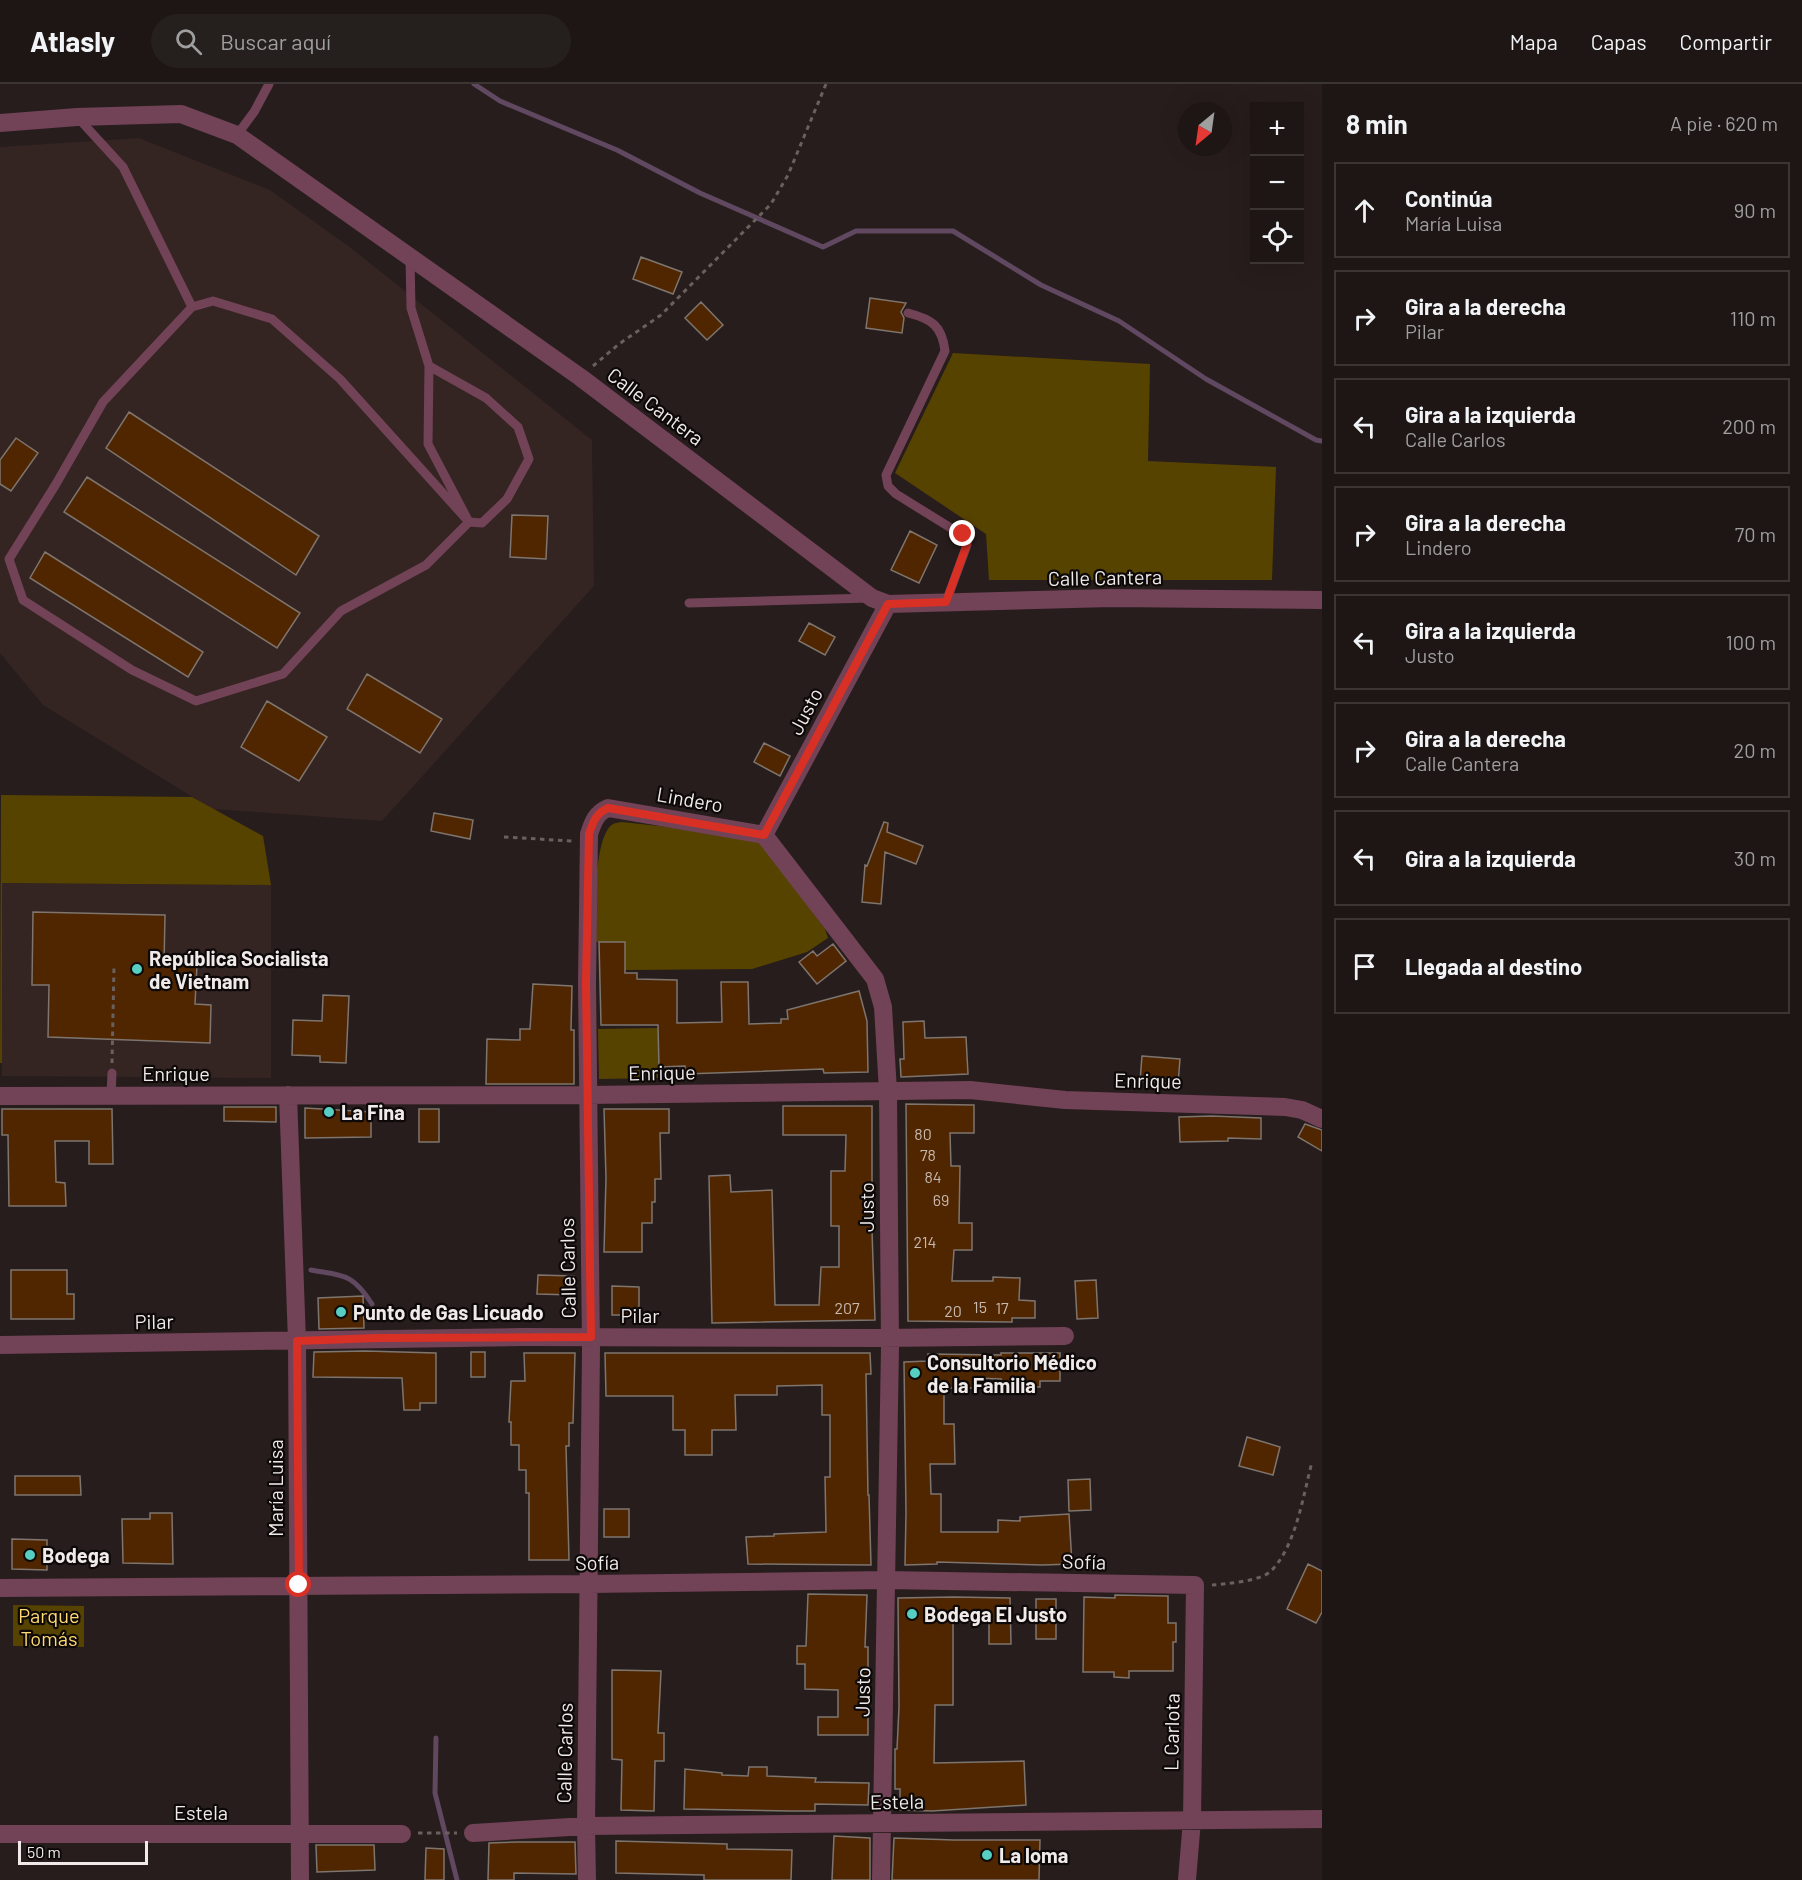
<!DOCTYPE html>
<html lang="es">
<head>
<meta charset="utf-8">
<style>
  :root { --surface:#1d1615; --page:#251f1e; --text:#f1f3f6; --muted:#a09fa0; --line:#3b3534 }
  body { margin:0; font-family:Barlow,sans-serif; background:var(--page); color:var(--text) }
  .controls { position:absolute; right:18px; top:18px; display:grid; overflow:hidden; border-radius:0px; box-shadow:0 6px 24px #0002 }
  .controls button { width:54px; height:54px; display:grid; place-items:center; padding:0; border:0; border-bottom:2px solid var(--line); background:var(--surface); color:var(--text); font:30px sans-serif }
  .compass { position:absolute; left:1178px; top:18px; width:54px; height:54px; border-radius:50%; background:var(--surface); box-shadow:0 6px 24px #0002; rotate:209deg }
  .scale { position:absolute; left:18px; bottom:15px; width:130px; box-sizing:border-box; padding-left:6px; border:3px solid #f0eae9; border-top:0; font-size:16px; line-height:21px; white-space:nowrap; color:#f0eae9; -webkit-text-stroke:4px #0d0908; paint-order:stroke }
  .stop { position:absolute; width:18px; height:18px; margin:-14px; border:4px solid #d93025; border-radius:50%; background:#fff }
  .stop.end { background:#d93025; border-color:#fff; box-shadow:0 2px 6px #0008 }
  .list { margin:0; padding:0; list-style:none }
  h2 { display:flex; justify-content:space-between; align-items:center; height:78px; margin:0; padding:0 24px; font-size:26px }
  h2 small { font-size:20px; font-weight:400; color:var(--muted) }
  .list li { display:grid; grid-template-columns:39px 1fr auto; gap:18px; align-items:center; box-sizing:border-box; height:96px; margin:0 12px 12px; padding:0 12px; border:2px solid var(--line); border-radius:0px }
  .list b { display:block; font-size:22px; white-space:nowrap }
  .list p { margin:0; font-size:20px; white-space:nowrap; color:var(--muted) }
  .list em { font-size:20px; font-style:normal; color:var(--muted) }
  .icon { flex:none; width:33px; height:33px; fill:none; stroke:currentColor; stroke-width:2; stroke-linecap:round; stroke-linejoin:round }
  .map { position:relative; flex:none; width:1322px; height:1796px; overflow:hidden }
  header { display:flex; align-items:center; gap:36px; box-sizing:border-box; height:84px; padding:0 30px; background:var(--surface); border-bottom:2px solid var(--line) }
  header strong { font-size:28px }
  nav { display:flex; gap:33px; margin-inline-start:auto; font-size:21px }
  .search { width:420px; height:54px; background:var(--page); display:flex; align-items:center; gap:15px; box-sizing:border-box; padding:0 21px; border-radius:33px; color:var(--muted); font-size:22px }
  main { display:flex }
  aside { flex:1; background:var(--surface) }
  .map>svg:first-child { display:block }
  .built { fill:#342422 }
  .green { fill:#574300 }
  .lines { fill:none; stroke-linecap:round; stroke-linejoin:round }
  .stream { stroke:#5f4860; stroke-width:5 }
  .building { fill:#502600; stroke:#7e756f; stroke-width:1.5 }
  .path { stroke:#69605f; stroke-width:3; stroke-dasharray:4.5 4.5; stroke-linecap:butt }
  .service { stroke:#724257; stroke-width:9 }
  .minor { stroke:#724257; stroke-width:18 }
  .route { stroke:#d93025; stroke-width:8 }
  .poi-dot { fill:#57cec2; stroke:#0d0908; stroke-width:2 }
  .labels { text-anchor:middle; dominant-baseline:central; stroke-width:4.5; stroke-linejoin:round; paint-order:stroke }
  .number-label { font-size:16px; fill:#c8b9af }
  .street-label { font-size:20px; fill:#f0eae9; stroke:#0d0908 }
  .poi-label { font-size:20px; font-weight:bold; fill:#f0eae9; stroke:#0d0908; text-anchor:start }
  .park-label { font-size:20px; fill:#ffda72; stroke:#0d0908 }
</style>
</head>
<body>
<header>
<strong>Atlasly</strong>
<div class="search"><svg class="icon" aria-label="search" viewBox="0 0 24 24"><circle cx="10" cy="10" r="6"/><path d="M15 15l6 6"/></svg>Buscar aquí</div>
<nav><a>Mapa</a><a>Capas</a><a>Compartir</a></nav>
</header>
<main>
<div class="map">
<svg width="1322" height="1796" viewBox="0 0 1322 1796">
  <rect width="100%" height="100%" fill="#271d1c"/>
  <path class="built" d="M139,54L270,106L351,164L592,356L594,502L382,737L212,725L43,621L0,569V63Z
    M2,799L271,801V994L2,992Z"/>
  <path class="green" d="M953,269L1150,280L1148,377L1276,383L1272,496H989L986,450L895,389Z
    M1,711L192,713L263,752L271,801L2,799V979H0Z
    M622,738L668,743L760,758L825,845L828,854L807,868L752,885L625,886V858H594C595,834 593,752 613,740C614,739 622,738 622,738Z
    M658,944L659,994L599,995L598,945Z
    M13,1521L84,1522V1563L13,1562Z"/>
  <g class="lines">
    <path class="stream" d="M474,0L500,17L617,66L700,109L823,163L856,147H953L1041,201L1119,237L1206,295L1316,356L1322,357
      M311,1186C344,1192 352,1189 372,1220
      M436,1654L435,1709L457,1796"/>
  </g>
  <path class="building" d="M641,173L682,188L673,210L633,195Z
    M870,214L906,219L901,228L904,234L902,249L866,244Z
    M701,218L723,241L707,256L685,234Z
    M129,328L319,452L296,491L106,364Z
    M16,354L38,369L11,407L0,400V376Z
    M87,393L300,529L277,564L64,428Z
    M512,431L548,432L546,475L510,473Z
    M910,447L937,461L919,499L891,486Z
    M45,468L203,568L188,593L30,494Z
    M809,539L835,553L825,571L799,557Z
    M367,590L442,635L420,669L347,625Z
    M267,617L327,653L299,697L241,663Z
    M764,659L790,672L780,692L754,678Z
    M434,729L473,736L470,755L431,747Z
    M884,738L888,739L887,748L923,762L916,780L885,768L881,820L862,818L865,781L867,782Z
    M33,828L165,831L164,880L197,881L195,920L211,921L210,959L48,953L49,901H32Z
    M599,858H625V889H637V895L677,896V939L722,938L721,898H748L749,940L781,939V935H788L787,926L859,907L867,937L868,988L824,989L823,985L685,990V982L659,983L658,941H601Z
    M833,860L846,877L817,900L799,878L813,867L817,872Z
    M533,900L572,902L571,946H574V1000H486L487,955L520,956V945H530Z
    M323,911L349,912L346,979L320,978V972L292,971L293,936L322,937Z
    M924,937L925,954L966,953L968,990L901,993L900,975H904L903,938Z
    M1142,972L1180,975L1178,1000L1140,997Z
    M906,1020L974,1021V1049H950L951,1082H960L959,1139H972V1166H954L952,1197H993V1193L1020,1194L1019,1216L1035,1217V1234H1012V1238L908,1237Z
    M783,1022H872V1147L875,1236L712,1239L709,1092L730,1091L731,1108L772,1106L775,1221H819L821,1183H839V1142H831V1087H845L846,1051H783Z
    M224,1023H276V1038L224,1037Z
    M305,1024L371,1028V1053L305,1054Z
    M2,1025H112L113,1080H89V1057H55L56,1098L65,1099L66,1122H9L8,1051H2Z
    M419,1025H439V1058H419Z
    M604,1025H669V1049H660L661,1095H655V1118H652V1139H642V1168H604L606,1094Z
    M1212,1032L1261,1034V1055L1228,1054V1057L1180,1058L1179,1033Z
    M1305,1040L1322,1046V1067L1298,1053Z
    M11,1186H67V1210H74V1235H11Z
    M538,1191L574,1192V1211L537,1210Z
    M1096,1196L1098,1234L1077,1235L1075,1197Z
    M612,1202L639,1203V1231H612Z
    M363,1212L364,1244L319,1245L318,1214Z
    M365,1267L436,1269V1319H420V1326H404L402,1294L313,1293L314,1268Z
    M471,1268H485V1293H471Z
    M524,1269H575L573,1339H569V1362H566L569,1476H529V1409H526V1386H519V1361H511V1338H509L511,1297H525Z
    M605,1269H870L871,1290H866L868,1411H869L871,1481L748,1480L746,1453L774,1452V1450L826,1448L825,1393H830V1331H822V1301L777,1302V1311H735L736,1346H712V1371H685V1346H673V1312H606Z
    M1001,1269H1060V1297H1040V1303H1023V1299H1001V1295L974,1294V1304H944V1340H954L955,1380H930L931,1410H941V1448H998V1436L1020,1437V1433L1069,1430L1072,1480L1042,1481L937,1478V1480L905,1481L906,1429L904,1278L928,1277V1270L1001,1271Z
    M1247,1353L1280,1363L1273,1391L1239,1382Z
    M15,1392H80L81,1411H15Z
    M1090,1395L1091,1426L1069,1427L1068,1396Z
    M604,1425H629V1453H604Z
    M150,1429H172L173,1480L123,1479L122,1435H150Z
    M12,1455L47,1456V1486L12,1485Z
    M1308,1480L1322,1487V1528L1316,1539L1287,1525Z
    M808,1510L867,1511L865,1563H868V1651H818V1633H838V1606L805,1605V1580H797V1562H806Z
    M1115,1511L1168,1512V1539H1176V1558H1173V1587H1129V1594L1114,1593V1588H1083L1084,1513L1115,1514Z
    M954,1513L1010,1514L1011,1560H989V1538H953V1621H935L934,1679L1024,1677L1026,1721L932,1727L900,1726V1705H895V1665H897L899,1623L898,1514Z
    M1036,1515H1056V1555H1036Z
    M612,1586L661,1587L658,1649H664V1677H655L654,1727L621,1726L622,1676L612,1675Z
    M749,1683H767V1692L816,1694L815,1698L869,1699L868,1721L815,1720V1727H790L684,1725L685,1685L722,1689V1691L748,1692Z
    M834,1752L870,1754V1796H832Z
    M894,1754L954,1756H1040L1039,1796H892Z
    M616,1757L727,1760V1765L792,1766L791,1796H704V1791L616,1789Z
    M518,1758H575L576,1790L514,1789V1796H488L489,1759Z
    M316,1761H374L375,1786L317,1788Z
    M426,1764L444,1765V1796H425Z"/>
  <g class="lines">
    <path class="path" d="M593,282L619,260L661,231L771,120L788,91L826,0
      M504,753L572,757
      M112,979L114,882
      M1212,1501C1226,1500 1261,1497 1271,1487C1296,1462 1303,1412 1312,1378
      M418,1749H457"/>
    <path class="service" d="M79,35L123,83L192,223L103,318L56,400L9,475L23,516L132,586L196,617L283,590L341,527L426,481L469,438L428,360L429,282L411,224L410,173
      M237,51L254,28L269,0
      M192,223L213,217L272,235L340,295L469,438L482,439L507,415L529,375L518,343L486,314L429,282
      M908,229C932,235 942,242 945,267L886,391L888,402L896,410L967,454V461L946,518
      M689,519L870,514
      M111,1012L112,989"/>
    <path class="minor" d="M0,39L77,33L181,30L237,51L580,293L872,514L888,520L1111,514L1322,516
      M764,751L875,895L883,923L888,1007L890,1263L881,1796
      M764,751L888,520
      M288,1011L297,1257L300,1796
      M0,1012L587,1011L970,1006L1065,1016L1285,1023L1302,1026L1322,1035
      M0,1261L521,1253L881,1254L1065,1252
      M0,1504L589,1500L886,1496L1195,1501L1192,1736L1187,1796
      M473,1749L586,1742L1322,1735
      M0,1750H402
      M587,1796L586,1742L591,1264L587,899L589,750C593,738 596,729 608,724L764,751"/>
  </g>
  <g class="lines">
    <path class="route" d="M299,1501L297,1257L377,1254L591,1253L586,898L589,750C593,738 596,729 608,724L764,751L888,520L946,518L967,460V454L963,450"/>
  </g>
  <g class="poi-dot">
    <circle cx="137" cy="885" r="6"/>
    <circle cx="329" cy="1028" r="6"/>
    <circle cx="341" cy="1228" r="6"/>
    <circle cx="915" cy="1289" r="6"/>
    <circle cx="30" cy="1471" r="6"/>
    <circle cx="912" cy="1530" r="6"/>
    <circle cx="987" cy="1771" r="6"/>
  </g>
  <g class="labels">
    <g class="number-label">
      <text x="923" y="1049">80</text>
      <text x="928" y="1070">78</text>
      <text x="933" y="1092">84</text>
      <text x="941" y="1115">69</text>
      <text x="925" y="1157">214</text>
      <text x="980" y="1222">15</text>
      <text x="847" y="1223">207</text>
      <text x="1002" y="1223">17</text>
      <text x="953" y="1226">20</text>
    </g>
    <g class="street-label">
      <text transform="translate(656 322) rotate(37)">Calle Cantera</text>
      <text transform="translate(1105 493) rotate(-1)">Calle Cantera</text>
      <text transform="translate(805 627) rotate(-62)">Justo</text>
      <text transform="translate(690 715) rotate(10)">Lindero</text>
      <text transform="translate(662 988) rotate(-1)">Enrique</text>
      <text x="176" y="989">Enrique</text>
      <text transform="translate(1148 996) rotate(1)">Enrique</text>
      <text transform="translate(866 1123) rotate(-90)">Justo</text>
      <text transform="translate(567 1184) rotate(-91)">Calle Carlos</text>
      <text x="640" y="1231">Pilar</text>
      <text transform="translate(154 1237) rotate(-1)">Pilar</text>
      <text transform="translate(275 1404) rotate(-90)">María Luisa</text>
      <text transform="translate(1084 1477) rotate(1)">Sofía</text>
      <text transform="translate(597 1478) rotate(-1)">Sofía</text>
      <text transform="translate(862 1608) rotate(-89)">Justo</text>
      <text transform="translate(1171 1648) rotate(-89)">L Carlota</text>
      <text transform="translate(564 1669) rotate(-89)">Calle Carlos</text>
      <text transform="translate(897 1717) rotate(-1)">Estela</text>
      <text x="201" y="1728">Estela</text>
    </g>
    <g class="poi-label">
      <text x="149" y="874">República Socialista<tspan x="149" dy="23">de Vietnam</tspan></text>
      <text x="341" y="1028">La Fina</text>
      <text x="353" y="1228">Punto de Gas Licuado</text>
      <text x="927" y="1278">Consultorio Médico<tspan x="927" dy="23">de la Familia</tspan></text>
      <text x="42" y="1471">Bodega</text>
      <text x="924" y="1530">Bodega El Justo</text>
      <text x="999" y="1771">La loma</text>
    </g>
    <g class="park-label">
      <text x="49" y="1531">Parque<tspan x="49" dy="23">Tomás</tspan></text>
    </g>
  </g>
</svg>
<div class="controls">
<button>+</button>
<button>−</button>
<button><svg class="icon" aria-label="locate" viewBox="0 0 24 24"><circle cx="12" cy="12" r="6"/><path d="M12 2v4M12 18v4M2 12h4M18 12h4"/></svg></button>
</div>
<svg class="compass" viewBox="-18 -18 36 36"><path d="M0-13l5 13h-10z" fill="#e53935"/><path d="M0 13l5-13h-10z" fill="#a09fa0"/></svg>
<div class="scale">50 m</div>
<div class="stop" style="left:299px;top:1501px"></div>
<div class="stop end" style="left:963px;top:450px"></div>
</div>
<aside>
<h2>8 min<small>A pie · 620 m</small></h2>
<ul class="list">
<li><svg class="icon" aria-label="ahead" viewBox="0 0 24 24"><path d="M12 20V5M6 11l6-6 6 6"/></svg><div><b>Continúa</b><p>María Luisa</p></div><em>90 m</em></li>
<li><svg class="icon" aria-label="right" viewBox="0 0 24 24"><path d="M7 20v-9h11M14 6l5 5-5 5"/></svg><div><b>Gira a la derecha</b><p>Pilar</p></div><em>110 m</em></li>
<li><svg class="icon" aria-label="left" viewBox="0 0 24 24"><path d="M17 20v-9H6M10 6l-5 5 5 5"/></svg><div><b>Gira a la izquierda</b><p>Calle Carlos</p></div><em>200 m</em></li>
<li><svg class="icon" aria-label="right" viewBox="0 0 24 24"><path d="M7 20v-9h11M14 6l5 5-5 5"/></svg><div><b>Gira a la derecha</b><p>Lindero</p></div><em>70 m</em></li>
<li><svg class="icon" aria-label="left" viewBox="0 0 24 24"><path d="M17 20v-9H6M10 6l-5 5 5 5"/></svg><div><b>Gira a la izquierda</b><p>Justo</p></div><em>100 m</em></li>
<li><svg class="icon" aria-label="right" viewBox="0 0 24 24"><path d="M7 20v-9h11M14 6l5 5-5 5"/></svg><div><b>Gira a la derecha</b><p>Calle Cantera</p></div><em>20 m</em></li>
<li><svg class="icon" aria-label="left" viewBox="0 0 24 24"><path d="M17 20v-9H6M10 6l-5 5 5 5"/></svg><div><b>Gira a la izquierda</b></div><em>30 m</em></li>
<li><svg class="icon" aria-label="arrive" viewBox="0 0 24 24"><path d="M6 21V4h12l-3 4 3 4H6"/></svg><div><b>Llegada al destino</b></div></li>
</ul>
</aside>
</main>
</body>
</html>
